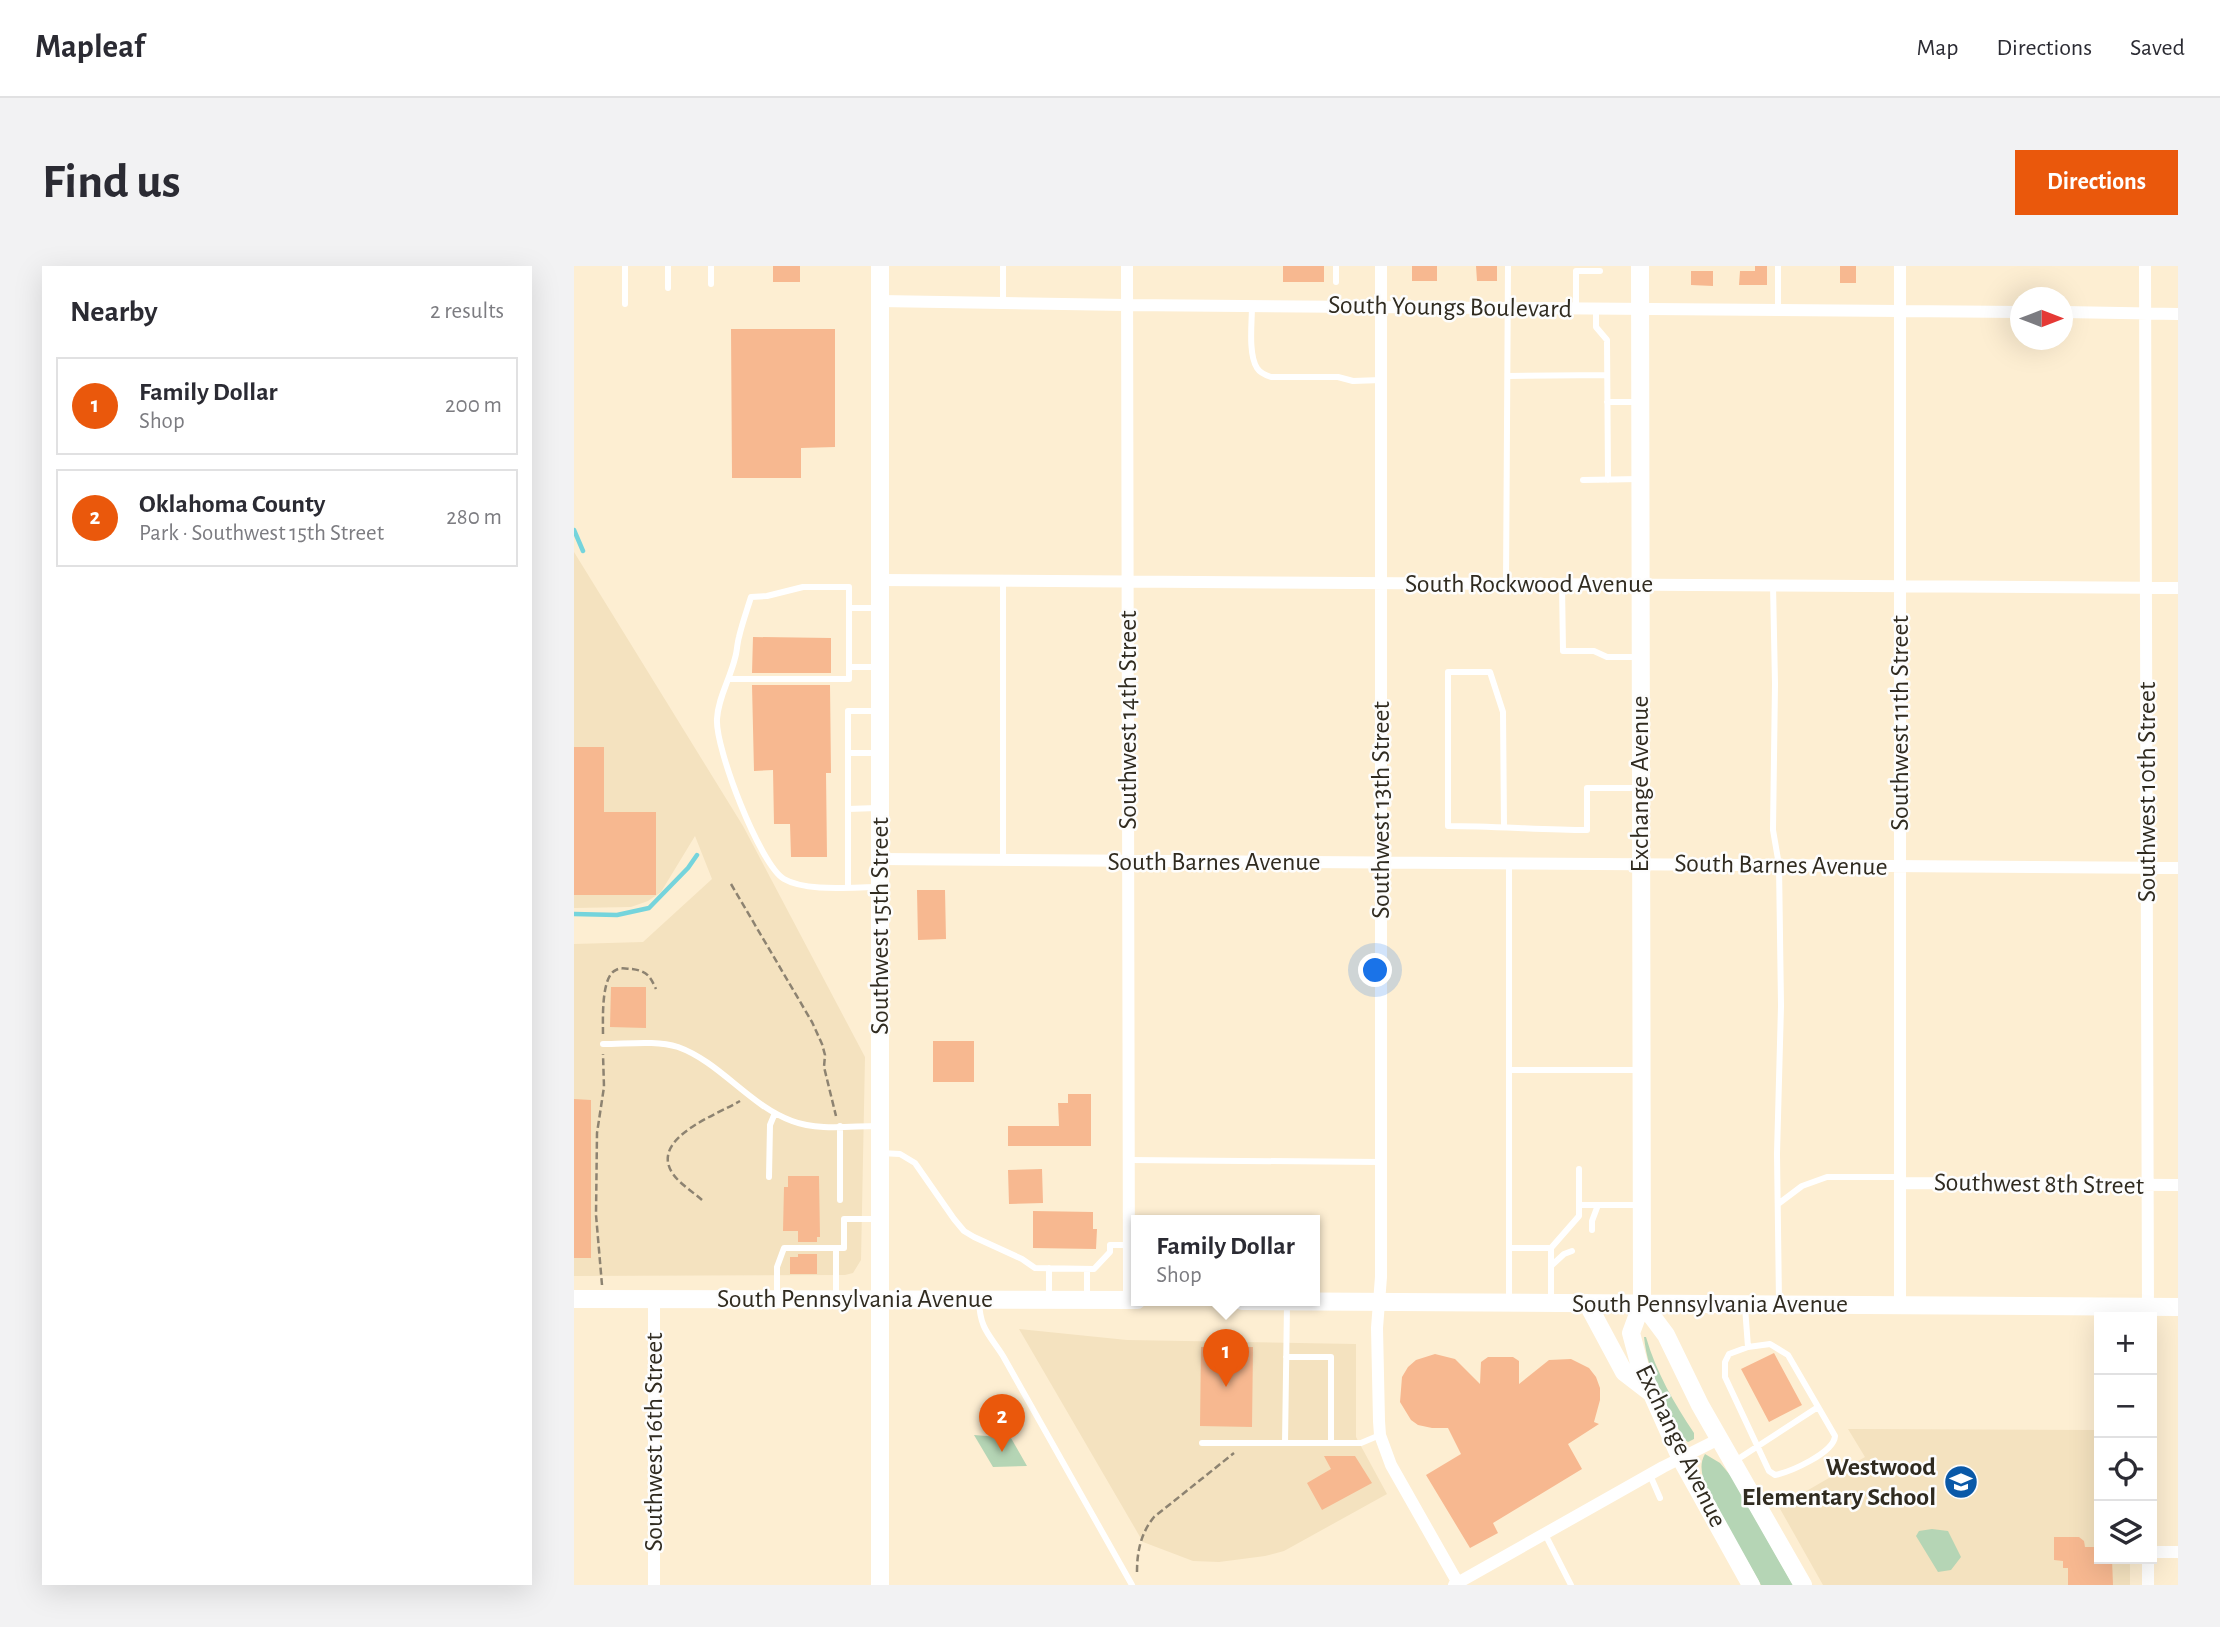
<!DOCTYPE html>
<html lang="en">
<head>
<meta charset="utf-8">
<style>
  :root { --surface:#fff; --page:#f2f2f3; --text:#2b2b33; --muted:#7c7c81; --line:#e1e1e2; --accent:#ea580c }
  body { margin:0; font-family:"Alegreya Sans",sans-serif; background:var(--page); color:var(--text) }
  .controls { position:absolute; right:21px; bottom:21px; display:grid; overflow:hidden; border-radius:0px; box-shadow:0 7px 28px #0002 }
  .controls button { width:63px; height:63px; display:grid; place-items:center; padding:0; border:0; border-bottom:2px solid var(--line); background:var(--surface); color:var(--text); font:35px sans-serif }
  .compass { position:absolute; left:1436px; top:21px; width:63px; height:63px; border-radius:50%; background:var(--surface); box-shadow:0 7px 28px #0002; rotate:90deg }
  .you { position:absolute; left:802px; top:705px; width:24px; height:24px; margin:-18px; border:5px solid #fff; border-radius:50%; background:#1a73e8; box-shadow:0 0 0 10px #1a73e833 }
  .badge { display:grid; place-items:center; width:46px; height:46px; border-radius:50%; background:var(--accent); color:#fff; font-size:23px; font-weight:700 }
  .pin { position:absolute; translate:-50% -58px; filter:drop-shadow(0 2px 4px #0008) }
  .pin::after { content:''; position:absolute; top:37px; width:24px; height:21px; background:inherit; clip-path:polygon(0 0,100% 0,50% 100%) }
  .popup { position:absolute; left:557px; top:949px; width:189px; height:91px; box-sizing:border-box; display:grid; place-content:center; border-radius:0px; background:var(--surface); filter:drop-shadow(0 2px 5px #0005); font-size:23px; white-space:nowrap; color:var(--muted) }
  .popup b { font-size:26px; color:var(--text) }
  .popup::after { content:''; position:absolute; left:50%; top:100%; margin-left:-14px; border:14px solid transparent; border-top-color:var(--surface) }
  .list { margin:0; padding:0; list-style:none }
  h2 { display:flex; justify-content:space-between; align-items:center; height:91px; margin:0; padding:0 28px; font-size:30px }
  h2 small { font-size:23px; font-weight:400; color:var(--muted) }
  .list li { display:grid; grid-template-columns:46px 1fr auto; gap:21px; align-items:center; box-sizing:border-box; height:98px; margin:0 14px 14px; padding:0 14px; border:2px solid var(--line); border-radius:0px }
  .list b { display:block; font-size:26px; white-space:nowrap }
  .list p { margin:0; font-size:23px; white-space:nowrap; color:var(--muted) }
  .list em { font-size:23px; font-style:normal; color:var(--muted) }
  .icon { flex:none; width:38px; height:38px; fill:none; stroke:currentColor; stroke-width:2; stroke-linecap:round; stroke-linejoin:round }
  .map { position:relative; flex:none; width:1604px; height:1319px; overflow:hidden; border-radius:0px }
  header { display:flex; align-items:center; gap:42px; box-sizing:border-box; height:98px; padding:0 35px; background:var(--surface); border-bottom:2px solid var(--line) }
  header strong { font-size:33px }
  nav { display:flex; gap:38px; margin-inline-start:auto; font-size:24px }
  .intro { display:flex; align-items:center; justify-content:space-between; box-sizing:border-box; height:168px; padding:0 42px }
  h1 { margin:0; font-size:49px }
  .button { padding:18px 32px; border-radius:0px; background:var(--accent); color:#fff; font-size:24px; font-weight:700 }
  main { display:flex; gap:42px; padding:0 42px }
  aside { flex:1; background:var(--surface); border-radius:0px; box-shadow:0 7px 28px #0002 }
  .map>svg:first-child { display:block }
  .built { fill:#f4e2bf }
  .green { fill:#b5d5b5 }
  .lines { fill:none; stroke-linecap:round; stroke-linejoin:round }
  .stream { stroke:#75d4dc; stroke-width:4.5 }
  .building { fill:#f7b890 }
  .path { stroke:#8d8371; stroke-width:2.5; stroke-dasharray:7 3.5; stroke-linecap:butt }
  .lane { stroke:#fff; stroke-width:6 }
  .street { stroke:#fff; stroke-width:12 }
  .secondary { stroke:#fff; stroke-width:18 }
  .labels { text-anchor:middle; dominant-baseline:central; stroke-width:5; stroke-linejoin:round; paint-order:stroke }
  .street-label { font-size:26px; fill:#302b20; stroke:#fdfdfd }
  .poi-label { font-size:26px; font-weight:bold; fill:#302b20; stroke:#fdfdfd; text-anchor:end }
</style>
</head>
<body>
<header>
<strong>Mapleaf</strong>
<nav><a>Map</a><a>Directions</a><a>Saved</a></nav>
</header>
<div class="intro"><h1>Find us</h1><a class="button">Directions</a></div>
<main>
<aside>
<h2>Nearby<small>2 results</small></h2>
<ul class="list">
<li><span class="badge">1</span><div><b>Family Dollar</b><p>Shop</p></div><em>200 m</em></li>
<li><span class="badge">2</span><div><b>Oklahoma County</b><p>Park · Southwest 15th Street</p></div><em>280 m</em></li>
</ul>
</aside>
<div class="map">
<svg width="1604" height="1319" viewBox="0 0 1604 1319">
  <rect width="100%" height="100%" fill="#fdeed2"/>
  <path class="built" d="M0,286L169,560L291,791L287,994L279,1007L271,1009L0,1010V678L69,676L138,613L121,570L87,626L74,635L57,641L0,642Z
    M445,1063L553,1074L782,1078V1171L813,1228L710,1285L691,1290L645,1296L619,1295L569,1276Z
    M1274,1163L1525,1164V1293H1556V1319H1249L1205,1241L1291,1191Z"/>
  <path class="green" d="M1070,1071H1072C1082,1106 1100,1137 1120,1167V1173L1114,1176L1110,1173C1092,1140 1074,1109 1070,1071Z
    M400,1169L437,1172L453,1200L419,1201Z
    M1131,1188L1146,1197L1157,1210L1219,1319H1187L1133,1224C1129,1212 1124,1200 1131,1188Z
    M1358,1263L1374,1265L1387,1291L1377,1304L1364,1306L1342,1270L1345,1265Z"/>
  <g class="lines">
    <path class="stream" d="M0,264L9,285
      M0,648L43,649L75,642L114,602L123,589"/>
  </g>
  <path class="building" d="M199,0H226V16H199Z
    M709,0H750V16H709Z
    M838,0H863V15H838Z
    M902,0H923V15H903Z
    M1181,0H1193V19H1165L1166,5H1181Z
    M1266,0H1282V17H1266Z
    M1117,5H1139V20L1117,19Z
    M157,63H261V181L227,182V212H158Z
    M179,371L257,372V407H178Z
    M178,419H256L257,507H252L253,591H217L216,558H200L199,504L180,505Z
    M0,481H30V546H82V629H0Z
    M343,624H371L372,673L344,674Z
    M37,721H72V762L36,761Z
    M359,775H400V816H359Z
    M494,828H517V880H434V860H485L484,837H494Z
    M0,833L17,834V992H0Z
    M468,903L469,937L435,938L434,904Z
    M214,910H245L246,971H243V976H224V965H209L210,921H214Z
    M459,945L519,946V963H523L522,983L459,982Z
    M224,988H243V1008H216V991H224Z
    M627,1081H679L678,1161L626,1160Z
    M1200,1087L1228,1139L1195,1156L1167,1103Z
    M861,1088L881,1093L906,1118L907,1096L914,1091H939L945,1095V1118L975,1094L997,1093L1015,1102L1022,1111L1026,1122V1134L1020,1156L1025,1158L994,1178L1008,1203L919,1257L924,1267L896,1282L852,1209L887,1188L874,1162H858L844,1159L837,1154L826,1136L828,1111L834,1101L842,1094Z
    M750,1190H781L798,1217L748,1244L733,1217L757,1203Z
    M1480,1271H1505L1510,1275L1511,1281H1525V1293H1538L1539,1319H1494V1302H1489V1295L1480,1294Z"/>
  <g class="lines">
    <path class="path" d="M157,618L238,756L248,778L251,789L250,801L262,850
      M29,768C29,753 27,710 42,704C47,701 53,703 58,703C73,705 76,710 82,723
      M128,934C119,926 106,918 99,908C74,872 145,848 166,835
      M28,1019L22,949L23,867L30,821L29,788
      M563,1306C563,1285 567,1267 580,1251L660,1187"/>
    <path class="lane" d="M51,0V38
      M94,0V22
      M762,0V16
      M1204,0V43
      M137,18V0
      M429,37V0
      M678,40C678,56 674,88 683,102C686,107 691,109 697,111H764L779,115L807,114
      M1002,43V5H1026
      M1022,43V61L1033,74L1034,214
      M934,110L1033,109
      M1033,136H1063
      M1009,214L1066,213
      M429,315V594
      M932,318L934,0
      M988,319L989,385H1020L1033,391H1065
      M1199,319L1201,418L1199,564L1205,599L1207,740L1203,888L1205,1036
      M275,342H304
      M275,401H305
      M155,413H275V321H229L193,330L177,331C173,344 168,358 165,371C163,378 163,386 161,392C156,413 144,432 143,453C141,482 186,599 210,613C232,626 279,621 304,621
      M274,487H304
      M274,543L303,542
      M930,560L929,446L916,406H874V560C921,560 967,564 1013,564V522H1065
      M935,598V1035
      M274,621V445H306
      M29,778C53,778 82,774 104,781C146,796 176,840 218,855C244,865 277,860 304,860
      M936,804H1065
      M266,860V934
      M306,887L326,888L341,897L380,953L390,965L400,971L448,993L461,1002L520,1003L536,986V979H555
      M555,894L807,896
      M1005,903V939H1024
      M195,911L196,859L201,847
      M1204,938L1228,920L1253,911H1327
      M1018,964V955L1024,939H1065
      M936,982H977
      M977,1000V982L1005,950V939
      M475,1002V1032
      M513,1003V1032
      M262,1031V982
      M203,1032V1001L210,982H270V953H304
      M405,1035C406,1063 415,1068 429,1090L558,1319
      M977,1035V1000L990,988L998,985
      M1171,1041L1174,1081
      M1196,1078L1214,1089L1261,1170C1260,1187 1216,1206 1201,1209L1195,1205L1151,1111V1096L1155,1088L1174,1081Z
      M712,1091H757V1177
      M628,1177H787L806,1169
      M711,1177L713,1038
      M1161,1195L1244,1141
      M1076,1209L1086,1232
      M971,1268L997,1319"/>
    <path class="street" d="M553,0L555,1034
      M807,0V1011L803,1062L805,1155L806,1169L817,1199L885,1319
      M1326,0V1040
      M1571,0L1574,1051
      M306,35L552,39L1447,46
      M1489,46L1604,48
      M306,314L1604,322
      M306,593L1604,602
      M1327,917L1604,919
      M80,1033V1319
      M1578,1286H1604
      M1574,1293V1319
      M880,1319L1089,1201L1145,1173"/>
    <path class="secondary" d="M1066,0L1068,1037L1057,1067L1066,1101L1107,1193L1177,1319
      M0,1033L563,1034
      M668,1035L1604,1041
      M1013,1037L1050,1106L1076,1126
      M1068,1037L1092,1069L1126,1139L1229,1319
      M306,1319V0"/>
  </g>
  <defs>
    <g id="school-disc" transform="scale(1.75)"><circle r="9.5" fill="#0a59a8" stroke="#fdfdfd"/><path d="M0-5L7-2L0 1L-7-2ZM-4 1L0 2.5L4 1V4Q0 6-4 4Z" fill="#fff"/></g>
  </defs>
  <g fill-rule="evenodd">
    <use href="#school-disc" x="1387" y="1216"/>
  </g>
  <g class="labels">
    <g class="street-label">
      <text transform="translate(876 41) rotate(1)">South Youngs Boulevard</text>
      <text x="955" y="318">South Rockwood Avenue</text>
      <text transform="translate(554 454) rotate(-90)">Southwest 14th Street</text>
      <text transform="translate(1326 457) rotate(-90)">Southwest 11th Street</text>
      <text transform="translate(1066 518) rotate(-90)">Exchange Avenue</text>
      <text transform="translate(1573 526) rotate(-90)">Southwest 10th Street</text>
      <text transform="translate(807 544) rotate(-90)">Southwest 13th Street</text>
      <text x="640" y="596">South Barnes Avenue</text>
      <text transform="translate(1207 599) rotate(1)">South Barnes Avenue</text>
      <text transform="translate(306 660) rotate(-90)">Southwest 15th Street</text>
      <text transform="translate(1465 918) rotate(1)">Southwest 8th Street</text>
      <text x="281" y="1033">South Pennsylvania Avenue</text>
      <text x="1136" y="1038">South Pennsylvania Avenue</text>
      <text transform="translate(80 1176) rotate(-90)">Southwest 16th Street</text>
      <text transform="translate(1107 1180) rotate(64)">Exchange Avenue</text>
    </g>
    <g class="poi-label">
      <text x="1362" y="1201">Westwood<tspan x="1362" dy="30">Elementary School</tspan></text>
    </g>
  </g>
</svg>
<div class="controls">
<button>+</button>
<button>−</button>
<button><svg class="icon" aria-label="locate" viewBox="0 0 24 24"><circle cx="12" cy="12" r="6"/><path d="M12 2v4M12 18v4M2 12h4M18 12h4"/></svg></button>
<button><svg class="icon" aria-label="layers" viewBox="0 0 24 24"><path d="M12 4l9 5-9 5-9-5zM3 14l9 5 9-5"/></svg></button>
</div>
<svg class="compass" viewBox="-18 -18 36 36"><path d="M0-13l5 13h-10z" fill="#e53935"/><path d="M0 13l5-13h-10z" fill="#7c7c81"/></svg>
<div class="you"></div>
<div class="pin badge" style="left:652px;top:1121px">1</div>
<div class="popup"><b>Family Dollar</b>Shop</div>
<div class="pin badge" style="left:428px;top:1186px">2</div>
</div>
</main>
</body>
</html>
